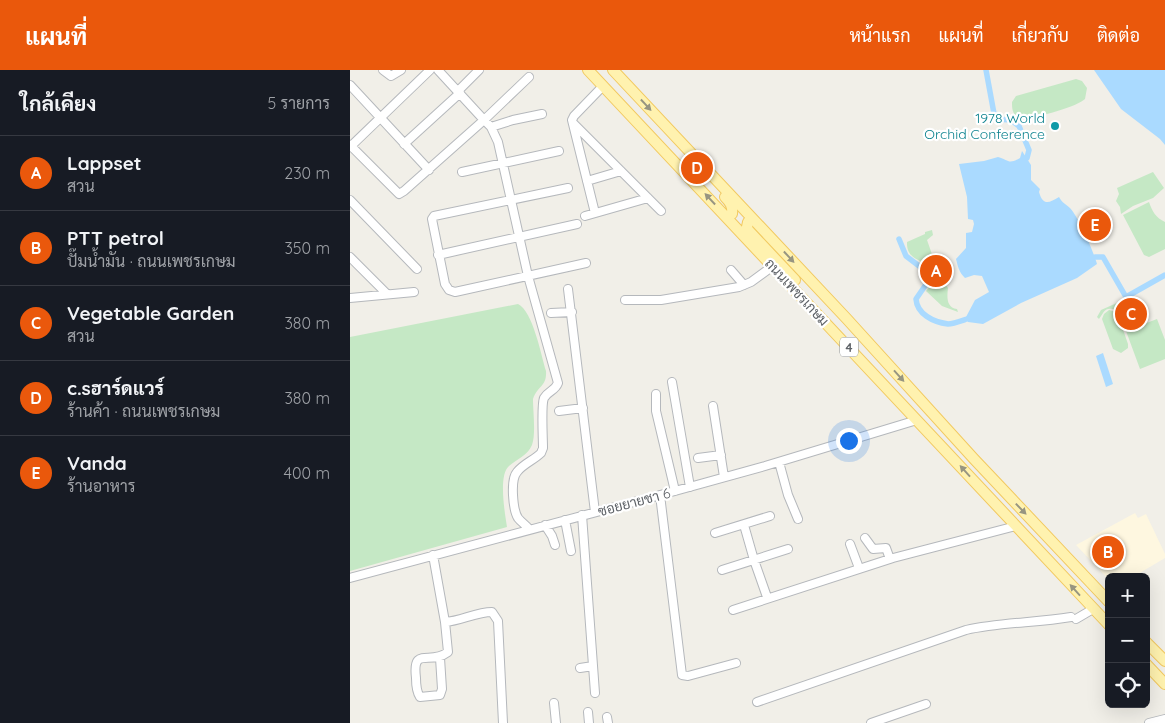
<!DOCTYPE html>
<html lang="th">
<head>
<meta charset="utf-8">
<style>
  :root { --surface:#171b24; --page:#20242c; --text:#f1f3f6; --muted:#9ea1a6; --line:#363941; --accent:#ea580c }
  body { margin:0; font-family:Quicksand,Sarabun,sans-serif; background:var(--page); color:var(--text) }
  .controls { position:absolute; right:15px; bottom:15px; display:grid; overflow:hidden; border-radius:8px; box-shadow:0 5px 20px #0002 }
  .controls button { width:45px; height:45px; display:grid; place-items:center; padding:0; border:0; border-bottom:1px solid var(--line); background:var(--surface); color:var(--text); font:25px sans-serif }
  .you { position:absolute; left:498px; top:370px; width:18px; height:18px; margin:-12px; border:4px solid #fff; border-radius:50%; background:#1a73e8; box-shadow:0 0 0 8px #1a73e833 }
  .badge { display:grid; place-items:center; width:32px; height:32px; border-radius:50%; background:var(--accent); color:#fff; font-size:16px; font-weight:700 }
  .pin { position:absolute; translate:-50% -50%; border:2px solid #fff; box-shadow:0 1px 5px #0006 }
  .list { margin:0; padding:0; list-style:none }
  h2 { display:flex; justify-content:space-between; align-items:center; height:65px; margin:0; padding:0 20px; font-size:21px }
  h2 small { font-size:16px; font-weight:400; color:var(--muted) }
  .list li { display:grid; grid-template-columns:32px 1fr auto; gap:15px; align-items:center; box-sizing:border-box; height:75px; padding:0 20px; border-top:1px solid var(--line) }
  .list b { display:block; font-size:19px; white-space:nowrap }
  .list p { margin:0; font-size:16px; white-space:nowrap; color:var(--muted) }
  .list em { font-size:16px; font-style:normal; color:var(--muted) }
  .icon { flex:none; width:28px; height:28px; fill:none; stroke:currentColor; stroke-width:2; stroke-linecap:round; stroke-linejoin:round }
  .map { position:relative; flex:none; width:815px; height:653px; overflow:hidden }
  header { display:flex; align-items:center; gap:30px; box-sizing:border-box; height:70px; padding:0 25px; background:var(--accent); color:#fff }
  header strong { font-size:24px }
  nav { display:flex; gap:28px; margin-inline-start:auto; font-size:18px }
  main { display:flex }
  aside { flex:1; background:var(--surface) }
  .map>svg:first-child { display:block }
  .commercial { fill:#fef7e0 }
  .green { fill:#c5e8c5 }
  .water { fill:#aadaff }
  .lines { fill:none; stroke-linecap:round; stroke-linejoin:round }
  .canal { stroke:#aadaff; stroke-width:5.5 }
  .minor-casing { stroke:#b5b8bc; stroke-width:10 }
  .major-casing { stroke:#f2c960; stroke-width:12 }
  .minor { stroke:#fff; stroke-width:8 }
  .major { stroke:#fff2af; stroke-width:10 }
  .oneway { fill:#979581 }
  .culture-dot { fill:#0f9aa8; stroke:#fff; stroke-width:2 }
  .labels { text-anchor:middle; dominant-baseline:central; stroke-width:4.5; stroke-linejoin:round; paint-order:stroke }
  .shield { fill:#fff; stroke:#8f9295; stroke-width:1 }
  .shield-label { font-size:12px; font-weight:bold; fill:#5f6368 }
  .culture-label { font-size:14px; fill:#0d838f; stroke:#fff; text-anchor:end }
  .street-label { font-size:14px; fill:#5f6368; stroke:#fff }
</style>
</head>
<body>
<header>
<strong>แผนที่</strong>
<nav><a>หน้าแรก</a><a>แผนที่</a><a>เกี่ยวกับ</a><a>ติดต่อ</a></nav>
</header>
<main>
<aside>
<h2>ใกล้เคียง<small>5 รายการ</small></h2>
<ul class="list">
<li><span class="badge">A</span><div><b>Lappset</b><p>สวน</p></div><em>230 m</em></li>
<li><span class="badge">B</span><div><b>PTT petrol</b><p>ปั๊มน้ำมัน · ถนนเพชรเกษม</p></div><em>350 m</em></li>
<li><span class="badge">C</span><div><b>Vegetable Garden</b><p>สวน</p></div><em>380 m</em></li>
<li><span class="badge">D</span><div><b>c.sฮาร์ดแวร์</b><p>ร้านค้า · ถนนเพชรเกษม</p></div><em>380 m</em></li>
<li><span class="badge">E</span><div><b>Vanda</b><p>ร้านอาหาร</p></div><em>400 m</em></li>
</ul>
</aside>
<div class="map">
<svg width="815" height="653" viewBox="0 0 815 653">
  <rect width="100%" height="100%" fill="#f1efe8"/>
  <path class="commercial" d="M785,443L788,448L796,444L815,484V488L783,507H759V510L726,475Z"/>
  <path class="green" d="M726,9L732,11L737,18L735,29C727,37 676,52 667,47C662,43 662,37 662,32L666,26Z
    M803,102L814,118L803,128L783,136L771,144L770,137L766,131L769,124L767,118Z
    M799,132C802,141 806,148 815,152V179L799,187L794,185L773,145Z
    M582,160L583,165L577,170L590,207L598,218C597,226 596,238 607,239L608,242L592,236L576,221L586,209C582,187 556,195 557,172L575,164V162Z
    M786,231L795,252L775,260L766,240C755,236 754,242 749,249L747,247L751,240L769,232L772,238Z
    M168,234C183,241 191,285 196,301C197,317 188,315 183,329C183,341 186,364 182,375C178,385 166,390 159,396C148,405 155,444 157,457L0,501V267Z
    M759,240L766,242L768,245L778,274V278L771,283L763,279L752,249L754,244Z
    M807,249L815,270V289L790,299L776,261Z"/>
  <path class="water" d="M744,0H815V75L810,69L771,39Z
    M672,81L681,95V110L690,119L689,122C693,136 699,133 709,127C713,134 715,133 720,138C729,148 743,180 747,194L727,208L671,233L633,254L618,252L616,247L625,230L639,222L632,206L624,205L615,208C609,202 608,197 606,189L616,178V163L622,162L624,154L623,150L618,149L617,127L609,94L634,91L648,87C659,90 658,95 670,88Z
    M753,283L763,314L756,317L746,286Z"/>
  <g class="lines">
    <path class="canal" d="M636,0L645,49L661,50L669,56L679,80L677,88
      M549,169L556,186L577,202L579,207L577,213L566,229C567,244 583,252 598,254C603,254 611,251 617,249
      M745,187H753L776,227L815,205"/>
    <g class="minor-casing">
      <path id="minor" d="M33,0L41,6L51,0
        M88,0L134,50L179,7
        M0,15L79,100
        M108,21L129,0
        M223,53L311,141
        M54,74L110,23
        M0,75L49,124L54,121L134,50L141,57
        M0,77L80,0
        M112,102L209,81
        M237,111L271,101
        M218,118L84,146L82,149L95,214L99,220L105,222L236,193
        M0,130L67,199
        M245,143L222,50L224,46L253,16
        M235,146L298,128
        M88,185L227,154
        M0,187L37,224
        M381,200L394,215
        M218,219L245,442
        M0,228L64,222
        M275,230H311L389,217L401,212L423,196
        M201,243L222,242
        M322,312L340,417
        M306,324V341L325,421
        M363,336L374,407
        M209,341L233,338
        M348,388L371,385
        M429,392L438,425L448,449
        M310,425L332,605L338,606L386,593
        M232,445L245,623
        M215,450L221,481
        M195,455L202,466L205,475
        M394,455L404,490L417,527
        M179,459C176,455 171,452 168,448C163,440 160,410 167,402C173,394 184,390 191,383L193,378C193,368 191,335 194,328C198,321 205,321 208,313L178,206L148,72L141,57L163,50L192,44
        M365,463L420,446
        M515,468L523,479L536,478L540,489
        M500,474L509,498
        M83,485L95,552C111,551 126,542 142,542L148,551L153,653
        M372,500L438,479
        M0,508L325,421L415,396L567,350
        M383,540L543,488L666,456
        M726,549L743,539
        M90,588L92,619L90,625L70,627C66,621 66,614 66,608C62,575 80,596 98,582L95,552
        M230,598L243,596
        M407,632L616,560C651,552 686,553 721,547
        M204,633L206,653
        M238,642L239,653
        M257,647L258,653
        M521,653L576,634
        M799,653L815,649"/>
    </g>
    <g class="major-casing">
      <path id="major" d="M238,0L759,555
        M263,0L496,248L624,389L759,532
        M375,127C380,132 383,136 382,144L376,147
        M403,150L398,152L397,157L398,160L445,210
        M796,572L815,591
        M796,594L815,614"/>
    </g>
    <use href="#minor" class="minor"/>
    <use href="#major" class="major"/>
  </g>
  <defs><path id="oneway-solid" d="M-6-.8H1V-3.2L6.5 0L1 3.2V.8H-6Z" transform="scale(1.25)"/></defs>
  <g class="oneway">
    <use href="#oneway-solid" transform="translate(296 35) rotate(47)"/>
    <use href="#oneway-solid" transform="translate(360 129) rotate(-133)"/>
    <use href="#oneway-solid" transform="translate(439 187) rotate(47)"/>
    <use href="#oneway-solid" transform="translate(549 306) rotate(48)"/>
    <use href="#oneway-solid" transform="translate(615 401) rotate(-132)"/>
    <use href="#oneway-solid" transform="translate(671 439) rotate(46)"/>
    <use href="#oneway-solid" transform="translate(725 520) rotate(-132)"/>
  </g>
  <circle class="culture-dot" cx="705" cy="56" r="5"/>
  <g class="labels">
    <rect class="shield" x="490" y="267.5" width="18" height="19" rx="4"/>
    <g class="shield-label">
      <text x="499" y="277">4</text>
    </g>
    <g class="culture-label">
      <text x="695" y="48">1978 World<tspan x="695" dy="16">Orchid Conference</tspan></text>
    </g>
    <g class="street-label">
      <text transform="translate(447 222) rotate(47)">ถนนเพชรเกษม</text>
      <text transform="translate(284 432) rotate(-15)">ซอยยายชา 6</text>
    </g>
  </g>
</svg>
<div class="controls">
<button>+</button>
<button>−</button>
<button><svg class="icon" aria-label="locate" viewBox="0 0 24 24"><circle cx="12" cy="12" r="6"/><path d="M12 2v4M12 18v4M2 12h4M18 12h4"/></svg></button>
</div>
<div class="you"></div>
<div class="pin badge" style="left:586px;top:201px">A</div>
<div class="pin badge" style="left:758px;top:482px">B</div>
<div class="pin badge" style="left:781px;top:244px">C</div>
<div class="pin badge" style="left:347px;top:98px">D</div>
<div class="pin badge" style="left:745px;top:155px">E</div>
</div>
</main>
</body>
</html>
